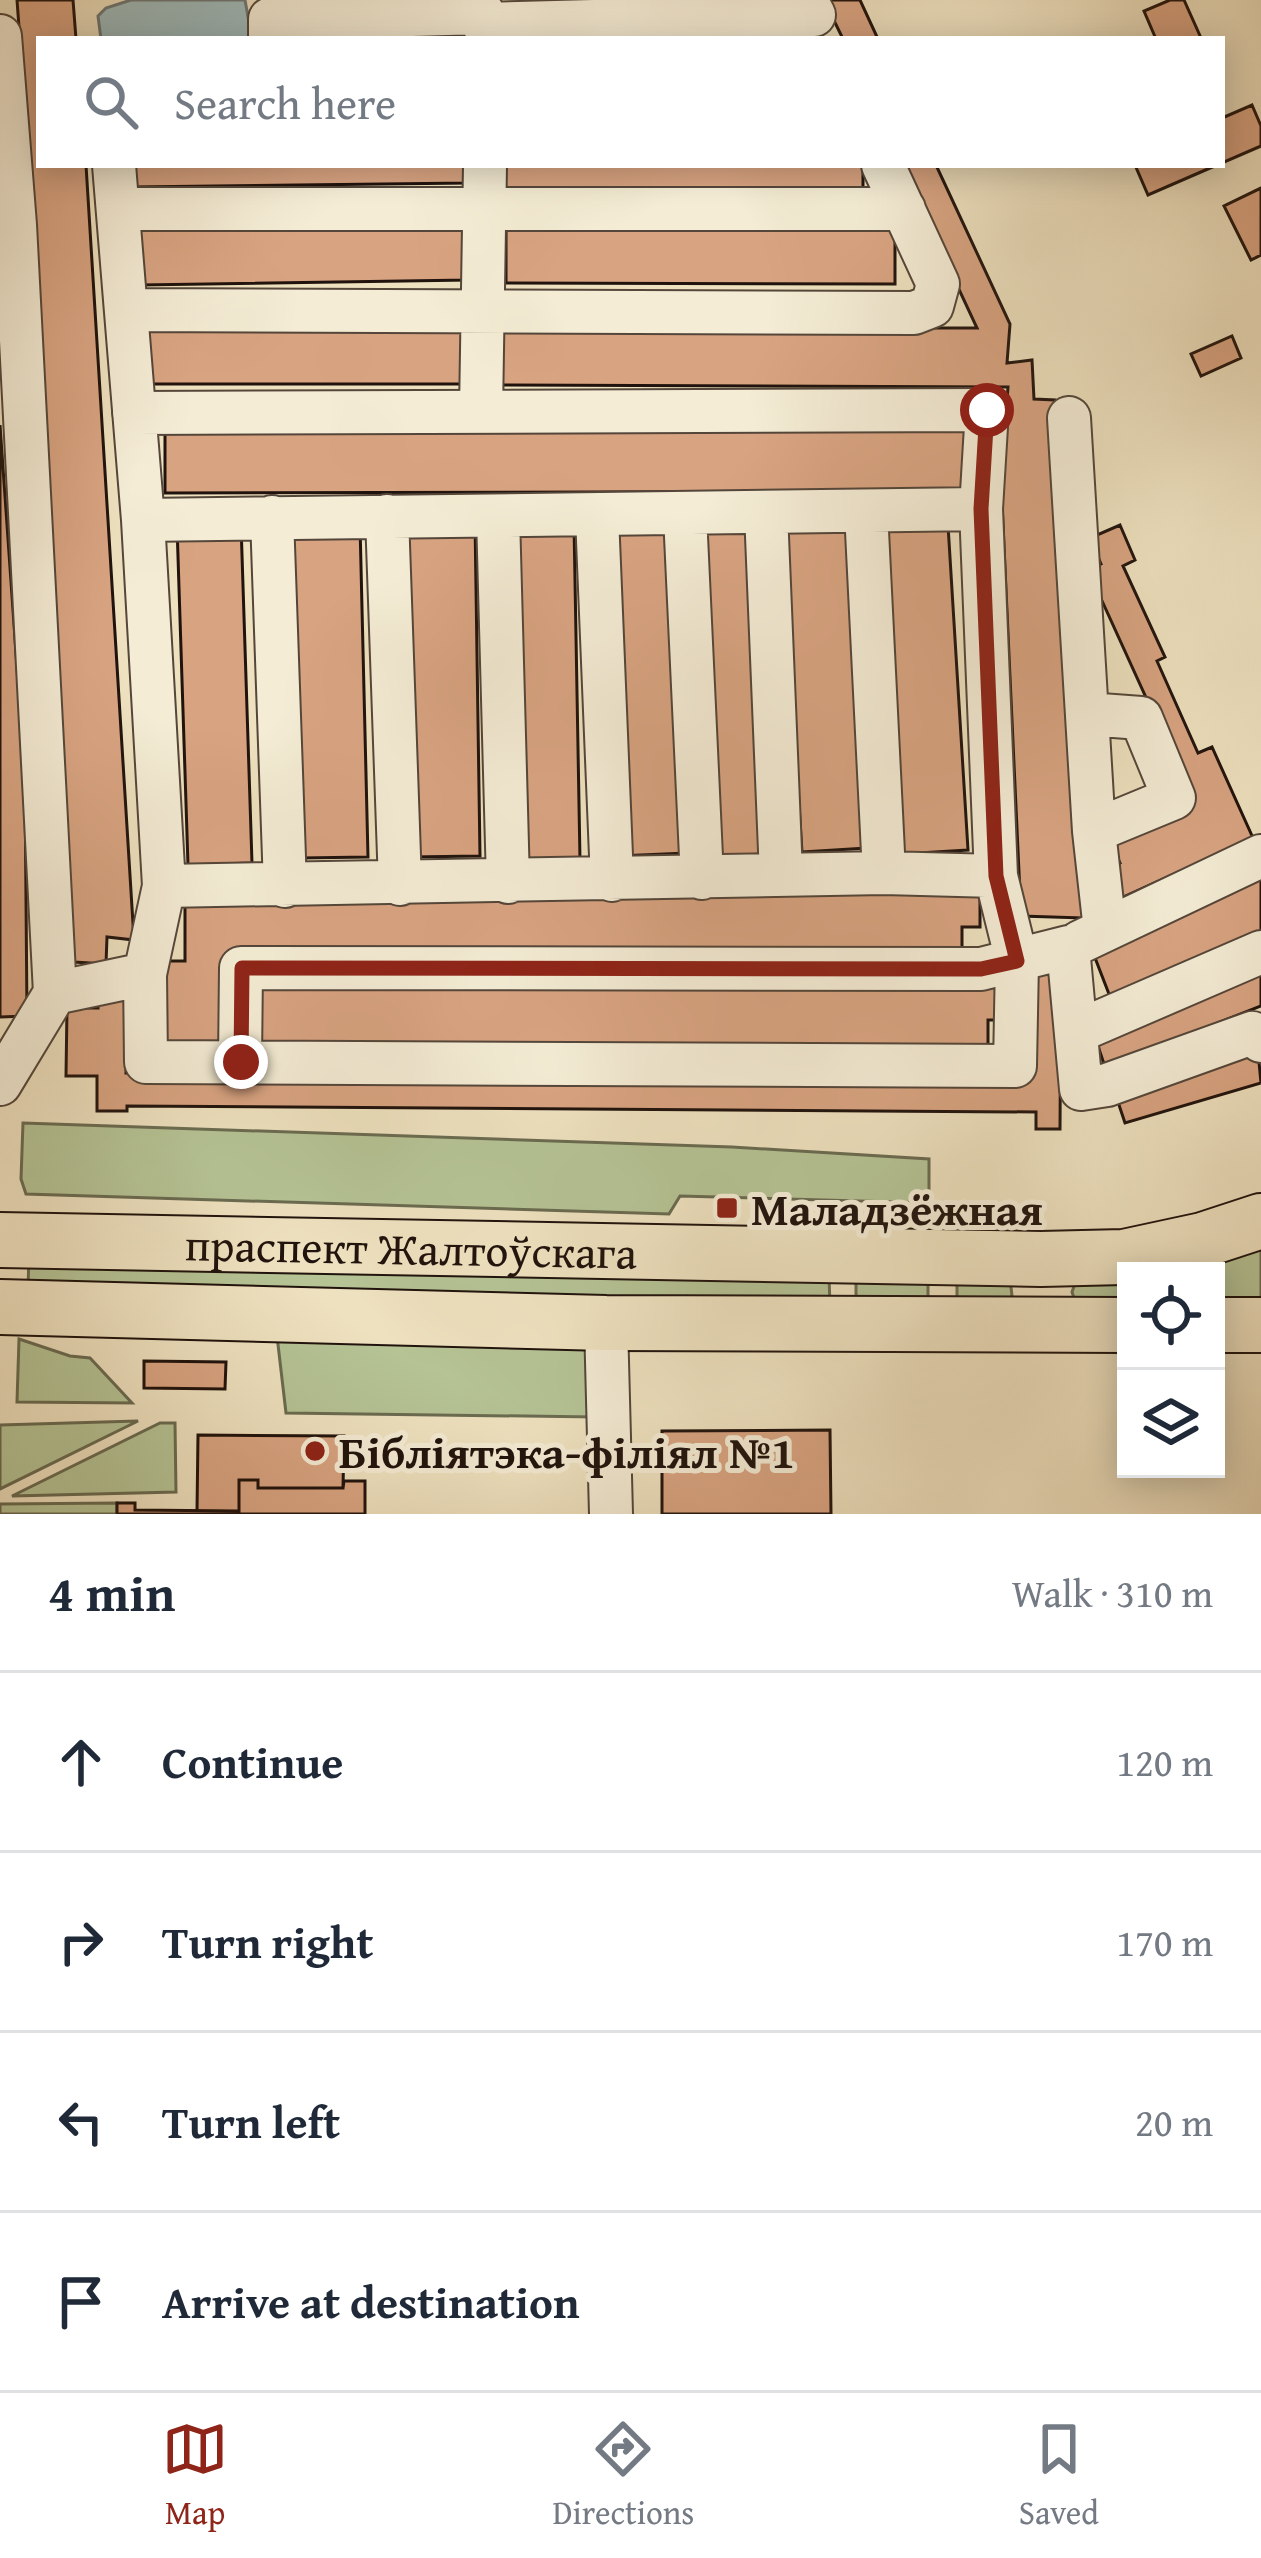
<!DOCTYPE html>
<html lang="en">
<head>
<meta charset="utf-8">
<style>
  :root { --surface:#fff; --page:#f2f2f3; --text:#1f2937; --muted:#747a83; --line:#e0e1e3; --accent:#8f2418 }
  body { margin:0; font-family:"Gentium Book Plus",serif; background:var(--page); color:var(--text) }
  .controls { position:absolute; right:36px; bottom:36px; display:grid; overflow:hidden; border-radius:0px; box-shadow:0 6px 30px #0003 }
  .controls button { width:108px; height:108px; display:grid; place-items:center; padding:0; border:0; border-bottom:3px solid var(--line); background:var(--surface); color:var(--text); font:60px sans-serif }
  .stop { position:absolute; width:36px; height:36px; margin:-27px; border:9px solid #8f2418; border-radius:50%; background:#fff }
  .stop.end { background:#8f2418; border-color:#fff; box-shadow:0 3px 12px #0008 }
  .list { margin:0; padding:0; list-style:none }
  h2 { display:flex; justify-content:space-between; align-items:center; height:156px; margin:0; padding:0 48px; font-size:51px }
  h2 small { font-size:39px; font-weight:400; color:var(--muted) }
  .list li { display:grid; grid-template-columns:78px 1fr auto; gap:36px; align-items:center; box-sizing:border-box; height:180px; padding:0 48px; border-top:3px solid var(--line) }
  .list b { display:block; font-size:45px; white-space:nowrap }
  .list em { font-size:39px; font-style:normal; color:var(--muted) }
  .icon { flex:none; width:66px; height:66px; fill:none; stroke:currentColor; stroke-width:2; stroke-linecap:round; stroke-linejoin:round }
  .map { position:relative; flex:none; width:1261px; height:1514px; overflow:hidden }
  .search { position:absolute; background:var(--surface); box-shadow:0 6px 30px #0003; left:36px; right:36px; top:36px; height:132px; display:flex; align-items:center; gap:30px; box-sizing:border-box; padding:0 42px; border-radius:0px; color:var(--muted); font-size:45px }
  .sheet { height:876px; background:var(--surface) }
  nav { display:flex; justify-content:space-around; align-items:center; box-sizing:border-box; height:168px; border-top:3px solid var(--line); background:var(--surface); font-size:33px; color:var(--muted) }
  nav a { display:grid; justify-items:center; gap:6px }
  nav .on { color:var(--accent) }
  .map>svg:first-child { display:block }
  .green { fill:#b5c395; stroke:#6a6b51; stroke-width:3 }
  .water { fill:#9ebbbd; stroke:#6c7877; stroke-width:3 }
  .building { fill:#d8a381; stroke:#20130d; stroke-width:3 }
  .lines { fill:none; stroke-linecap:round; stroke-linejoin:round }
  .minor-casing { stroke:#54463a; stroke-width:46 }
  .major-casing { stroke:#20130d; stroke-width:58 }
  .minor { stroke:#f4ecd5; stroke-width:42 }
  .major { stroke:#eee1bf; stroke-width:54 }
  .route { stroke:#8f2418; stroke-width:15 }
  .poi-dot { fill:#8f2418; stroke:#f4ecd5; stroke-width:4.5 }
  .labels { text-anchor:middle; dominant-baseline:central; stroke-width:10; stroke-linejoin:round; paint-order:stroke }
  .poi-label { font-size:45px; font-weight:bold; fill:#20130d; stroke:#f4ecd5; text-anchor:start }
  .street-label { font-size:45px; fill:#20130d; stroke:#f4ecd5 }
</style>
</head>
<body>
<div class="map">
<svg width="1261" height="1514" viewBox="0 0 1261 1514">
  <rect width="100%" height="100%" fill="#eee1bf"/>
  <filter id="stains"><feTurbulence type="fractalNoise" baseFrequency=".00167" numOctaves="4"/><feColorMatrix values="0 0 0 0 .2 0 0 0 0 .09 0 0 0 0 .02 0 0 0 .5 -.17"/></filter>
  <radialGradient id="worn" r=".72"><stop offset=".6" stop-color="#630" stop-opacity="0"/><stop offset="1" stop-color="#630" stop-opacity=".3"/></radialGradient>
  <path class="green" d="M23,1123L732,1147L929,1159V1203L680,1196L669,1214L26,1194L21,1179Z
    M1261,1244V1310L1216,1309V1271H1171Z
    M29,1257L829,1275L830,1307L28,1287Z
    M1126,1274V1308L1077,1307L1072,1292L1077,1278Z
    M928,1275V1304L856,1305V1276Z
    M957,1277L1004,1279L1011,1287L1012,1296L1004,1305L957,1304Z
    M277,1336L580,1345L594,1359L595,1417L286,1413Z
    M19,1339L70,1356L90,1358L132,1403L17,1402Z
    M138,1421L0,1489V1425Z
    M160,1423H175L176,1492L12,1496Z
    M117,1503V1514H0V1504Z"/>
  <path class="water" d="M131,0H245L252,39H101L98,16L106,8Z"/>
  <path class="building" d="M17,0H73L76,39H39V165H86L134,940L107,937L106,964L74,962L40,312Z
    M824,0H860L878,39H843Z
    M1170,0H1184L1201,38L1156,39L1144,11Z
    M463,26V39H281Z
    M501,36L811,37L501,39Z
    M1252,105L1261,126V146L1222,163V118Z
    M132,165H468V183L133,187Z
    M505,165H863V192L505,191Z
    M901,165H936L1010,324L1007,363L1032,360L1034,399L1055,400L1083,918L1021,916L1001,481L1008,387L502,385L501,328H977Z
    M1135,165H1217L1148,195Z
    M1261,188V255L1251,260L1224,206Z
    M467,221L468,280L140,285L139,226Z
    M506,227L895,228V284L506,283Z
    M143,322H467V384H143Z
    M1232,336L1241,358L1201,376L1191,354Z
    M0,425L25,781L27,1016L0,1017Z
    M975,427V491L165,493V429Z
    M846,518L867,848L802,852L781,522Z
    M755,519L775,853L715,857L696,523Z
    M475,520L480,856L410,857L405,521Z
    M670,520L687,853L618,856L602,523Z
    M241,524L252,863L188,865L177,526Z
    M574,524L580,860L516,861L510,526Z
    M360,525L368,857L301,858L293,527Z
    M948,525L968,850L902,854L882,530Z
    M1120,525L1135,560L1123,566L1165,657L1157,661L1198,753L1212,747L1253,838L1121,898L1108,869L1120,863L1110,841L1194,803L1088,570L1101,564L1090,538Z
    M1261,874V939L1114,1007L1092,950Z
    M980,893V927H962V951L226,954V1044L164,1053V961H185V895Z
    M1261,970V1006L1105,1067L1095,1037Z
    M1029,971H1061L1060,1129H1036V1112L127,1106V1111H97V1076H66L67,1008H98V995H127L126,1073L1029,1079Z
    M256,978L1003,984L1002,1020H988V1051L255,1044Z
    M1258,1051L1261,1083L1125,1123L1115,1093Z
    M144,1361L226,1362L225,1389L144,1388Z
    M830,1430L831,1514H662V1431Z
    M198,1435L344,1436L343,1488H258V1480H239V1511H197Z
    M502,1447L531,1448L530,1465H501Z
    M239,1480H258V1488H343L344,1481H365V1514H117V1503H135V1510L239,1511Z"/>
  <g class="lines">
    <g class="minor-casing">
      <path id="minor" d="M483,24L814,15L806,0
        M0,36L15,225L55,993
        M270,39V19L483,13
        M118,209H904
        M126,310L914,313L932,306L938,284L883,165
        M481,412L485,165
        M134,413L987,410L981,509
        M1069,418L1094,831L1105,930
        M866,511L884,873
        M766,512L781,875
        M685,515L702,878
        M387,516L400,884
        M498,516L508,882
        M597,516L612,880
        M272,517L285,886
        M143,520L981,509L996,876L884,873L164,886
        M1087,714L1141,718L1174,798L1094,831
        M1080,942L1261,856
        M145,974L146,1062L1015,1066L1017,961L996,876
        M1076,1032L1261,952
        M240,1062L241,968L981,969L1068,947L1081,1089L1107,1085L1252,1033L1261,1041
        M0,1084L55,993L145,974L164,886L143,520L114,165
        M606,1323L611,1514"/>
    </g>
    <g class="major-casing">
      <g id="major">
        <path id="s1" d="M0,1240L1041,1259L1124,1257L1203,1240L1261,1221"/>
        <path d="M0,1307L606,1323L1126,1325"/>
        <path d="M1216,1325H1261"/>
      </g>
    </g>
    <use href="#minor" class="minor"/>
    <use href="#major" class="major"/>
  </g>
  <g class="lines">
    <path class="route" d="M241,1062L242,968L981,969L1017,961L996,876L981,509L987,410"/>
  </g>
  <g class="poi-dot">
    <rect x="715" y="1196" width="24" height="24" rx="6"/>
    <circle cx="315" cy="1451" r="12"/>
  </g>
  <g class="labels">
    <g class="poi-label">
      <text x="751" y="1208">Маладзёжная</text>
      <text x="339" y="1451">Бібліятэка-філіял №1</text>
    </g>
    <g class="street-label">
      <text stroke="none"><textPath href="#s1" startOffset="411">праспект Жалтоўскага</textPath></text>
    </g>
  </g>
  <rect width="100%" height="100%" filter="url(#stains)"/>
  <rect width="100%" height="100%" fill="url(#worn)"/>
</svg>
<div class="controls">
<button><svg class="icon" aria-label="locate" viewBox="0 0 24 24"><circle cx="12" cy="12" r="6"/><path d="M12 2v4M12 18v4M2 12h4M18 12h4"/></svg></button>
<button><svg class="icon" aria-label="layers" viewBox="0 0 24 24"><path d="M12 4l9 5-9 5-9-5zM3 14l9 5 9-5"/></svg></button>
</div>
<div class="stop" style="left:987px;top:410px"></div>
<div class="stop end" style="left:241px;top:1062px"></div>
<div class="search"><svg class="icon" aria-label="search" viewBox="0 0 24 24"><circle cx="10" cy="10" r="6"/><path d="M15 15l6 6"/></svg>Search here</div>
</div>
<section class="sheet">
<h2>4 min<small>Walk · 310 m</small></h2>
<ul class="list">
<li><svg class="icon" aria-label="ahead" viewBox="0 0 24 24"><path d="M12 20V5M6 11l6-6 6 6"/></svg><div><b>Continue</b></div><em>120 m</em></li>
<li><svg class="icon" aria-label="right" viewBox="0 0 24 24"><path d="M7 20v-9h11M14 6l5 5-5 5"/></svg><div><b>Turn right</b></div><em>170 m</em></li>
<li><svg class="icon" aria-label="left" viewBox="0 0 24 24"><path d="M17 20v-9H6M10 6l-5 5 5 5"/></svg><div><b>Turn left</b></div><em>20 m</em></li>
<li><svg class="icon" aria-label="arrive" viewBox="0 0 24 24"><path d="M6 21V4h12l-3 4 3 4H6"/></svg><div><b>Arrive at destination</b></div></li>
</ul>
</section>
<nav>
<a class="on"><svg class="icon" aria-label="map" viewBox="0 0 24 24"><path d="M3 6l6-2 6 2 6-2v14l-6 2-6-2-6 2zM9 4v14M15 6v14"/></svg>Map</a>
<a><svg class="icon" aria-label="directions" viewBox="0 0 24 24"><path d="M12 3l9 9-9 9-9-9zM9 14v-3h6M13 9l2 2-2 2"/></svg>Directions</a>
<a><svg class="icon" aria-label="saved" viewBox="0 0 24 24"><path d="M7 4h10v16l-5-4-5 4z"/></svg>Saved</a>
</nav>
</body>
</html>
